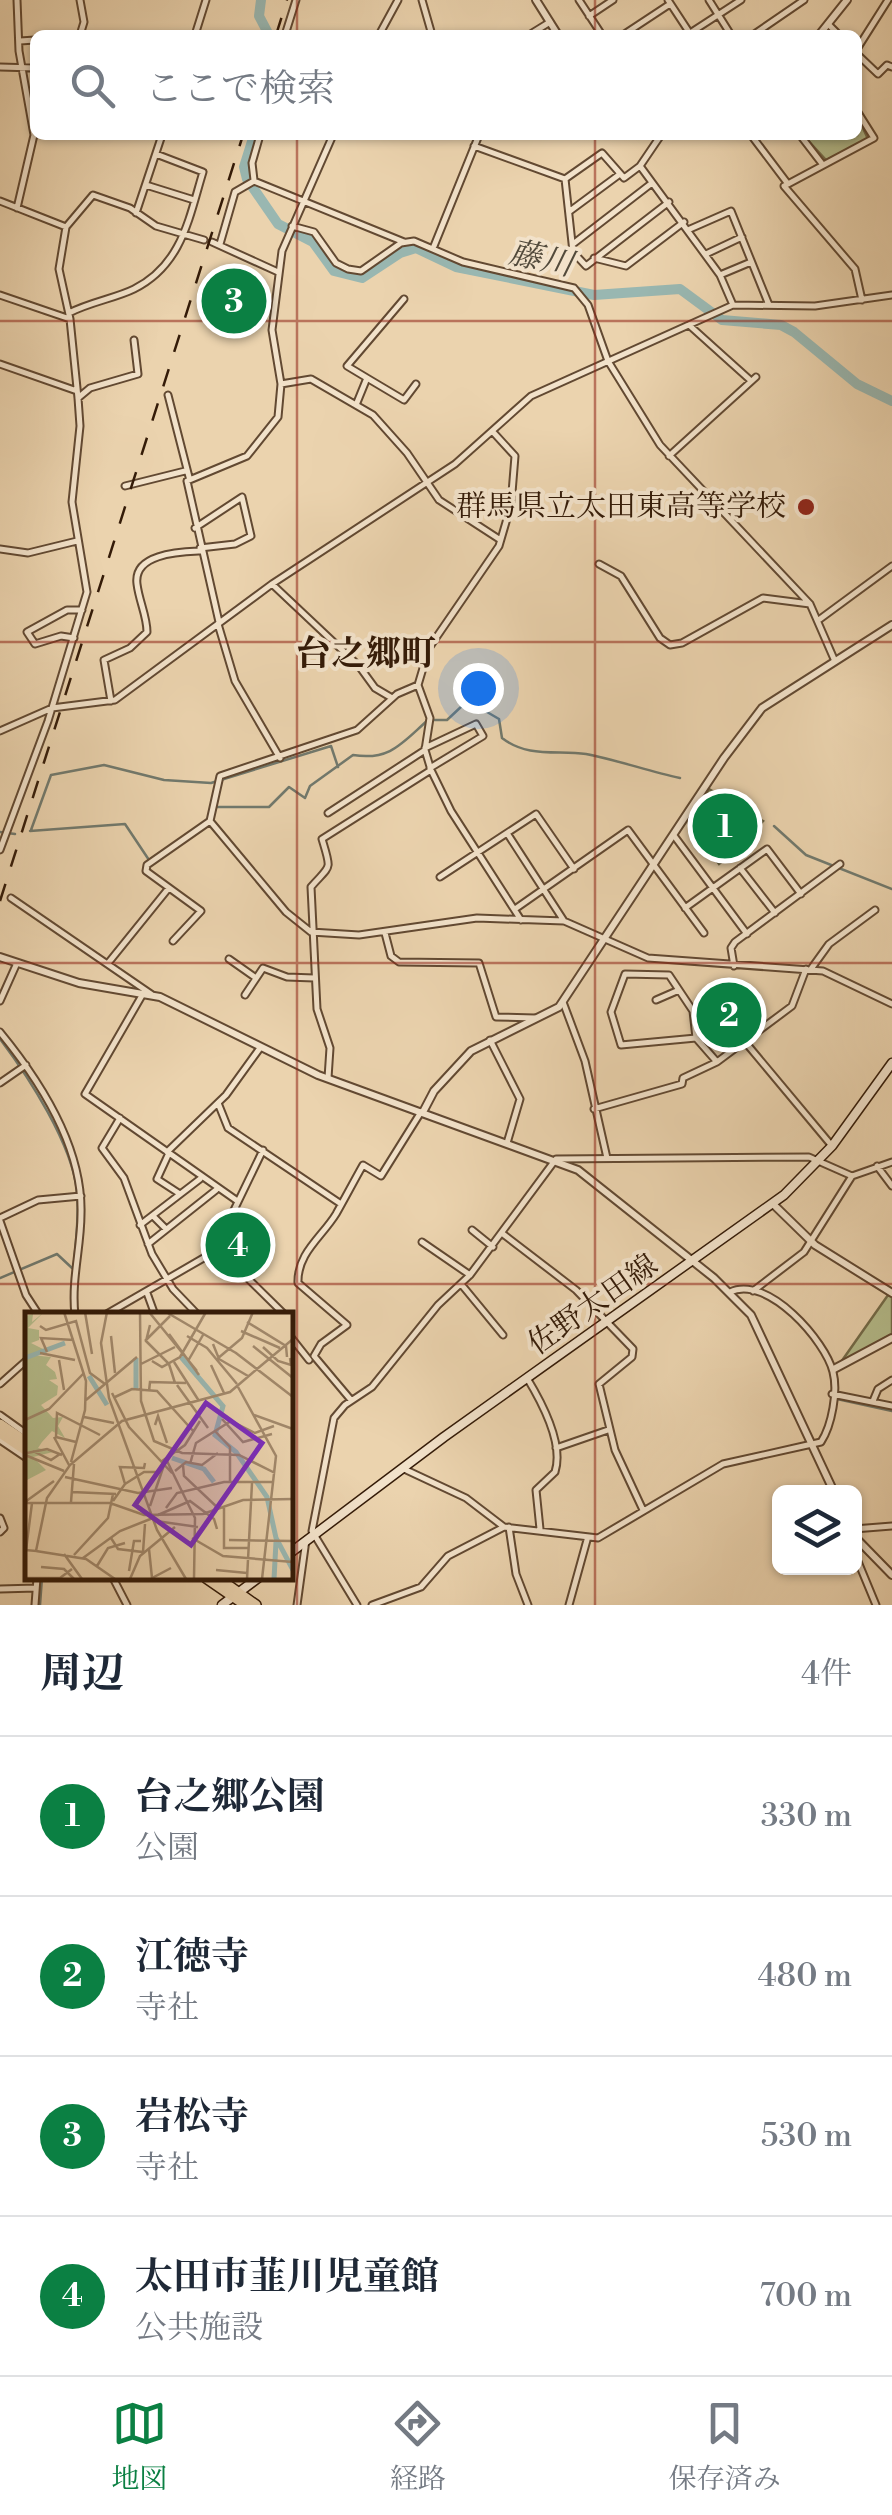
<!DOCTYPE html>
<html lang="ja">
<head>
<meta charset="utf-8">
<style>
  :root { --surface:#fff; --page:#f6f6f7; --text:#1f2937; --muted:#747a83; --line:#e0e1e3; --accent:#0b8043 }
  body { margin:0; font-family:"Libre Bodoni","Noto Serif JP",serif; background:var(--page); color:var(--text) }
  .controls { position:absolute; right:30px; bottom:30px; display:grid; overflow:hidden; border-radius:15px; box-shadow:0 2px 8px #0004 }
  .controls button { width:90px; height:90px; display:grid; place-items:center; padding:0; border:0; border-bottom:2px solid var(--line); background:var(--surface); color:var(--text); font:50px sans-serif }
  .you { position:absolute; left:478px; top:688px; width:35px; height:35px; margin:-25px; border:8px solid #fff; border-radius:50%; background:#1a73e8; box-shadow:0 0 0 15px #1a73e833 }
  .badge { display:grid; place-items:center; width:65px; height:65px; border-radius:50%; background:var(--accent); color:#fff; font-size:32px; font-weight:700 }
  .pin { position:absolute; translate:-50% -50%; border:5px solid #fff; box-shadow:0 2px 10px #0006 }
  .list { margin:0; padding:0; list-style:none }
  h2 { display:flex; justify-content:space-between; align-items:center; height:130px; margin:0; padding:0 40px; font-size:42px }
  h2 small { font-size:32px; font-weight:400; color:var(--muted) }
  .list li { display:grid; grid-template-columns:65px 1fr auto; gap:30px; align-items:center; box-sizing:border-box; height:160px; padding:0 40px; border-top:2px solid var(--line) }
  .list b { display:block; font-size:38px; white-space:nowrap }
  .list p { margin:0; font-size:32px; white-space:nowrap; color:var(--muted) }
  .list em { font-size:32px; font-style:normal; color:var(--muted) }
  .icon { flex:none; width:55px; height:55px; fill:none; stroke:currentColor; stroke-width:2; stroke-linecap:round; stroke-linejoin:round }
  .map { position:relative; flex:none; width:892px; height:1605px; overflow:hidden }
  .search { position:absolute; background:var(--surface); box-shadow:0 2px 8px #0004; left:30px; right:30px; top:30px; height:110px; display:flex; align-items:center; gap:25px; box-sizing:border-box; padding:0 35px; border-radius:15px; color:var(--muted); font-size:38px }
  .sheet { height:770px; background:var(--surface) }
  nav { display:flex; justify-content:space-around; align-items:center; box-sizing:border-box; height:140px; border-top:2px solid var(--line); background:var(--surface); font-size:28px; color:var(--muted) }
  nav a { display:grid; justify-items:center; gap:5px }
  nav .on { color:var(--accent) }
  .map>svg:first-child { display:block }
  .green { fill:#b5bd8c; stroke:#746c4a; stroke-width:2.5 }
  .lines { fill:none; stroke-linecap:round; stroke-linejoin:round }
  .stream { stroke:#71796d; stroke-width:2.5 }
  .river { stroke:#99b7b1; stroke-width:10 }
  .minor-casing { stroke:#624932; stroke-width:9 }
  .tertiary-casing { stroke:#624932; stroke-width:10 }
  .secondary-casing { stroke:#341b08; stroke-width:11 }
  .trunk-casing { stroke:#341b08; stroke-width:12 }
  .minor { stroke:#f2e2ca; stroke-width:5 }
  .tertiary { stroke:#f2e2ca; stroke-width:6 }
  .secondary { stroke:#f2e2ca; stroke-width:8 }
  .trunk { stroke:#ebd3ae; stroke-width:9 }
  .rail { stroke:#341b08; stroke-width:2.5; stroke-dasharray:18 18; stroke-linecap:butt }
  .grid { fill:none; stroke:#8f2418; stroke-width:2.5; stroke-opacity:0.55 }
  .poi-dot { fill:#8f2418; stroke:#f2e2ca; stroke-width:4 }
  .labels { text-anchor:middle; dominant-baseline:central; stroke-width:8; stroke-linejoin:round; paint-order:stroke }
  .poi-label { font-size:30px; fill:#341b08; stroke:#f2e2ca; text-anchor:end }
  .street-label { font-size:30px; fill:#341b08; stroke:#f2e2ca }
  .water-label { font-size:32px; font-style:italic; fill:#524a3b; stroke:#f2e2ca }
  .quarter-label { font-size:35px; font-weight:bold; fill:#341b08; stroke:#f2e2ca }
  .inset-river { fill:none; stroke:#99b7b1; stroke-width:5 }
  .inset-road { fill:none; stroke:#a2896c; stroke-width:2.5 }
  .view { fill:#7b2cbf; fill-opacity:0.15; stroke:#7b2cbf; stroke-width:5 }
  .inset-edge { fill:none; stroke:#341b08; stroke-width:5 }
</style>
</head>
<body>
<div class="map">
<svg width="892" height="1605" viewBox="0 0 892 1605">
  <rect width="100%" height="100%" fill="#ebd3ae"/>
  <filter id="stains"><feTurbulence type="fractalNoise" baseFrequency=".002" numOctaves="4"/><feColorMatrix values="0 0 0 0 .2 0 0 0 0 .09 0 0 0 0 .02 0 0 0 .5 -.17"/></filter>
  <radialGradient id="worn" r=".72"><stop offset=".6" stop-color="#630" stop-opacity="0"/><stop offset="1" stop-color="#630" stop-opacity=".3"/></radialGradient>
  <path class="green" d="M857,115L868,139L826,160L803,135H857Z
    M709,789L763,821L754,831L757,834L719,864L689,823Z
    M888,1295L892,1297V1334L841,1362Z"/>
  <g class="lines">
    <path class="stream" d="M714,800L752,827
      M214,807H269L289,787L305,798L310,786L353,755C390,761 402,743 428,720H447L463,705H475L499,719L502,738C528,758 557,750 586,754C617,760 648,771 680,778
      M774,826L806,855L892,889
      M31,830L51,775L104,765L164,780L211,783L331,746L338,767
      M30,831L125,824L149,860L165,849
      M0,832L15,834
      M0,1039C28,1076 73,1145 77,1192C80,1220 74,1251 73,1279
      M0,1278L57,1254L72,1268
      M72,1292V1315
      M837,1399L892,1411
      M40,1605L42,1578"/>
    <path class="river" d="M261,0L259,16L269,35
      M254,135L244,167L247,179L278,224L313,242L334,271L362,278L400,253L416,248L456,267L594,295L680,289L722,320L781,325L794,332L857,384L892,401"/>
    <g class="minor-casing">
      <path id="minor" d="M80,0L84,22L80,35
        M422,0L432,35
        M579,0L602,35
        M668,0L689,32
        M709,0L731,35
        M589,16L613,0
        M830,26L839,35
        M195,35L206,0
        M285,35L296,0
        M379,35L398,0
        M529,35L550,22
        M623,35L670,4
        M687,35L741,0
        M753,35L804,0
        M20,41L35,40
        M857,49L888,0
        M857,54L878,74L887,65L892,67
        M0,67L35,68
        M751,135L788,184L784,186L855,269L862,300
        M800,135L823,165
        M474,146L565,179L602,153L624,178L640,166L661,135
        M640,166L720,275L733,305
        M565,179L573,252L586,266L669,202
        M254,180L252,163L260,135
        M254,181L404,242
        M788,184L874,138L857,111
        M146,185L194,200
        M0,201L66,227
        M17,208L34,135L19,51L17,0
        M570,211L620,174
        M136,213L162,135
        M292,226L314,232L336,263L348,269L361,271L401,243L414,241L463,262L574,288L588,305L608,361L660,445L810,604L834,659
        M690,229L731,211L769,305
        M212,242L278,272
        M220,244L235,192L254,181
        M573,244L652,183
        M434,246L479,135
        M706,254L742,237
        M594,258L626,266L684,222
        M720,275L751,262
        M0,295L70,319
        M69,313C90,302 116,298 134,289C182,265 189,218 203,172L156,154
        M689,325L749,379
        M0,364L77,391
        M367,378L404,400L416,384
        M281,384L311,379L373,415L407,453L439,500L499,539
        M168,395L189,477
        M78,398L90,388L138,374L134,340
        M356,405L367,378L347,366L404,299
        M493,432L515,456L511,505L499,546L429,648L418,685L430,718L425,750L431,770L451,811L521,920
        M669,456L756,377
        M125,486L185,471
        M195,528L242,497L251,536L235,544L200,548
        M0,549L28,553L77,541
        M599,564L621,576L660,638L670,645L682,643L763,598L810,604
        M272,584L359,666L375,688L392,698
        M820,619L892,566
        M219,622L187,481L247,456L278,417L281,384L272,330L282,251L333,135
        M218,624L235,681L280,758
        M74,638L61,636L35,644L27,632L67,610H82
        M111,701L104,660L130,648L147,632C147,616 139,601 137,584C133,553 181,552 201,551
        M0,731L52,708L115,700L272,584L455,464L531,396L733,305L815,306L892,295
        M425,748L476,724L483,736L430,768
        M328,813L425,750
        M210,821L286,912L311,932L359,935L477,918L564,921L648,958L823,971L892,1004
        M507,833L564,921
        M675,837L747,934
        M0,850L48,721L87,592L72,502L80,426L78,398L70,319L59,269L66,227L93,195L130,208L156,226L204,240
        M740,868L775,913
        M440,877L536,814L574,869
        M11,898L151,994
        M685,908L767,849L801,894
        M515,909L628,830L704,933
        M385,933L391,956L399,962L479,963L496,1017L535,1018
        M173,941L201,911L146,871L147,865L210,821L220,776L357,730L397,694L418,685
        M229,959L256,978
        M109,962L168,889
        M734,966L731,948L735,942L840,864
        M811,969L829,944L875,910
        M144,992L85,1094L236,1200
        M245,995L263,968L287,977L314,978
        M656,1000L679,990
        M0,1001L17,963
        M563,1002L585,1061L607,1158
        M0,1032C41,1082 83,1148 81,1214C81,1248 71,1280 75,1315
        M696,1038L621,1045L611,1012L625,974L669,975L693,1011L696,1038L717,1062L792,1006L806,969
        M490,1040L520,1099L507,1143
        M746,1043L832,1146
        M328,1078L330,1048L317,1009L311,887C331,864 332,872 322,839L431,770
        M0,1083L26,1065
        M218,1103L228,1128L341,1204
        M594,1109L682,1084L683,1078L717,1062
        M120,1118L102,1148L124,1178L152,1254L173,1289L198,1315
        M167,1152L226,1095L260,1048
        M169,1153L157,1179L180,1194
        M877,1166L892,1186
        M153,1216L166,1229
        M0,1218L38,1200L81,1196
        M0,1221L26,1295L39,1315
        M140,1225L200,1179
        M472,1230L493,1247
        M503,1234L576,1290L633,1349L632,1357L599,1384L615,1450L643,1510
        M422,1242L470,1275
        M148,1244L216,1190
        M216,1247L285,1315
        M461,1284L503,1335
        M753,1291L804,1252L852,1176L892,1162
        M147,1293L155,1315
        M105,1315L207,1256L220,1239L263,1150
        M290,1336L309,1360
        M527,1378C541,1401 564,1444 555,1472L536,1490L540,1529
        M0,1384L28,1359
        M832,1394L892,1406
        M351,1400L314,1356L321,1344L347,1325L298,1283C297,1253 322,1237 336,1214C345,1198 354,1181 363,1165L381,1176L421,1112
        M873,1401L878,1389L892,1380
        M0,1415L28,1435
        M0,1440L28,1459
        M556,1448L608,1430
        M404,1469L466,1498L504,1527
        M0,1518L4,1528L0,1532
        M509,1527L516,1574L528,1605
        M854,1529L892,1526
        M854,1552L876,1605
        M113,1578L127,1605
        M0,1589L36,1588
        M35,1605L37,1578
        M297,1605L306,1540
        M357,1605L312,1531L334,1418L345,1405L372,1387L438,1305L470,1275L556,1159L809,1157L852,1176
        M372,1605L421,1587L448,1556L504,1527L598,1538L723,1464L821,1442C832,1425 838,1391 833,1372C826,1342 768,1274 730,1292
        M569,1605L587,1540"/>
    </g>
    <g class="tertiary-casing">
      <path id="tertiary" d="M536,0L558,35
        M819,35L847,0
        M0,957L79,983L160,997L318,1075L578,1170L714,1278L751,1315L834,1492
        M423,1112L434,1091L471,1051L559,1007L724,758L762,708L892,625
        M773,1204L815,1245L892,1293
        M834,1369L892,1338
        M854,1536L892,1575"/>
    </g>
    <g class="secondary-casing">
      <path id="secondary" d="M290,1553L444,1437L784,1195L832,1146L892,1063
        M222,1605L258,1578"/>
    </g>
    <g class="trunk-casing">
      <path id="trunk" d="M0,1424L28,1443
        M0,1433L28,1452
        M206,1578L245,1605
        M218,1578L256,1605"/>
    </g>
    <use href="#minor" class="minor"/>
    <use href="#tertiary" class="tertiary"/>
    <use href="#secondary" class="secondary"/>
    <use href="#trunk" class="trunk"/>
    <path class="rail" d="M276,35L287,0
      M0,901L243,135"/>
  </g>
  <path class="grid" d="M297,0V35M595,0V35M297,135V1605M595,135V1605M0,321H892M0,642H892M0,963H892M0,1284H892"/>
  <circle class="poi-dot" cx="806" cy="507" r="10"/>
  <g class="labels">
    <g class="poi-label">
      <text x="786" y="507">群馬県立太田東高等学校</text>
    </g>
    <g class="street-label">
      <text transform="translate(593 1305) rotate(-35)">佐野太田線</text>
    </g>
    <g class="water-label">
      <text transform="translate(541 259) rotate(12)">藤川</text>
    </g>
    <g class="quarter-label">
      <text x="366" y="654">台之郷町</text>
    </g>
  </g>
  <g transform="translate(25 1312)">
    <rect width="268" height="268" fill="#ebd3ae"/>
    <path d="M19,0L3,16L14,18V28L6,31L20,38L6,43L26,45L21,53L30,60L32,67L24,68L33,74L32,83L16,93L28,106L38,105L33,114L40,126L27,119L17,130L13,136L28,140L8,145L21,158L2,168L0,4L8,2L7,10Z" fill="#b5bd8c"/>
    <path class="inset-river" d="M156,45L198,94L190,123L211,140L242,185L251,226L268,258M0,46L40,31M64,64L82,93M111,77V46M147,146L179,157L189,170M249,267L251,230"/>
    <path class="inset-road" d="M39,0L61,69L60,98L46,150M60,0L67,42M82,0L76,31L84,86L132,218L161,267M115,0L116,89L129,129L157,141L214,143L250,161M124,0L172,59M141,0L211,41L268,85M222,10L261,34L262,45M125,13L121,29L144,52L150,71M15,14L21,18L51,9L65,61L80,72M216,19L255,36M144,22L174,63M86,24L90,61M162,24L182,36L212,72M120,29L145,4M188,32L194,47L223,64M228,34L268,66M238,35L253,49L266,53L265,46M22,40L16,26L49,28M15,41L50,48M192,47L217,26L228,0M34,48L39,78M127,49L137,55L155,45L181,0M163,49L178,23M149,50L174,89M116,52L150,35M186,53L199,81M232,57L268,27M152,73L183,116M213,75L251,144L237,267M124,79L125,70L161,71M87,81L104,115L147,161M90,85L107,77L132,79L169,120M61,88L112,45M229,103L268,117M59,105L89,111M197,107L218,130L247,122M0,108L24,97L58,62M130,113L133,104L142,131M190,119L205,135V170M29,125L44,153M51,130L31,125L32,101L75,123M8,139L26,148L35,142M2,141L22,137L37,143M0,143L39,159M137,149L160,133L175,109M142,149L170,206L169,267M165,152L171,131L206,109L230,121L249,114M158,153L159,164L194,197M150,159L161,150L177,153L193,141M40,165L113,181L147,176M100,172L119,160H135M47,180L91,182M88,189L100,172L95,155L119,156L120,151M0,190L29,169M46,190L49,152M0,191H85L119,203L178,202L218,188L268,187M125,194L139,153M199,195V236H223M141,196L152,181L199,170H247M133,203L165,189L189,207L192,217M131,209L173,215M86,226L93,237L118,240L120,212M167,226L198,244L268,250M204,228L268,229M124,237L127,266L146,256M0,238L11,239L22,186L45,153L97,109L205,80L232,57M1,238L7,191M11,239L61,247L90,267M39,242L57,267M49,243L83,206L88,182M58,246L95,219L128,206M72,254L83,236L100,231M16,255L39,257L49,267M191,258L222,261M104,259L109,229H116M0,266H35L47,257M105,267L115,244L150,215M222,267L227,171"/>
    <path class="view" d="M181,91L237,131L166,233L110,193Z"/>
    <rect width="268" height="268" class="inset-edge"/>
  </g>
  <rect width="100%" height="100%" filter="url(#stains)"/>
  <rect width="100%" height="100%" fill="url(#worn)"/>
</svg>
<div class="controls">
<button><svg class="icon" aria-label="layers" viewBox="0 0 24 24"><path d="M12 4l9 5-9 5-9-5zM3 14l9 5 9-5"/></svg></button>
</div>
<div class="you"></div>
<div class="pin badge" style="left:725px;top:826px">1</div>
<div class="pin badge" style="left:729px;top:1015px">2</div>
<div class="pin badge" style="left:234px;top:301px">3</div>
<div class="pin badge" style="left:238px;top:1245px">4</div>
<div class="search"><svg class="icon" aria-label="search" viewBox="0 0 24 24"><circle cx="10" cy="10" r="6"/><path d="M15 15l6 6"/></svg>ここで検索</div>
</div>
<section class="sheet">
<h2>周辺<small>4件</small></h2>
<ul class="list">
<li><span class="badge">1</span><div><b>台之郷公園</b><p>公園</p></div><em>330 m</em></li>
<li><span class="badge">2</span><div><b>江徳寺</b><p>寺社</p></div><em>480 m</em></li>
<li><span class="badge">3</span><div><b>岩松寺</b><p>寺社</p></div><em>530 m</em></li>
<li><span class="badge">4</span><div><b>太田市韮川児童館</b><p>公共施設</p></div><em>700 m</em></li>
</ul>
</section>
<nav>
<a class="on"><svg class="icon" aria-label="map" viewBox="0 0 24 24"><path d="M3 6l6-2 6 2 6-2v14l-6 2-6-2-6 2zM9 4v14M15 6v14"/></svg>地図</a>
<a><svg class="icon" aria-label="directions" viewBox="0 0 24 24"><path d="M12 3l9 9-9 9-9-9zM9 14v-3h6M13 9l2 2-2 2"/></svg>経路</a>
<a><svg class="icon" aria-label="saved" viewBox="0 0 24 24"><path d="M7 4h10v16l-5-4-5 4z"/></svg>保存済み</a>
</nav>
</body>
</html>
